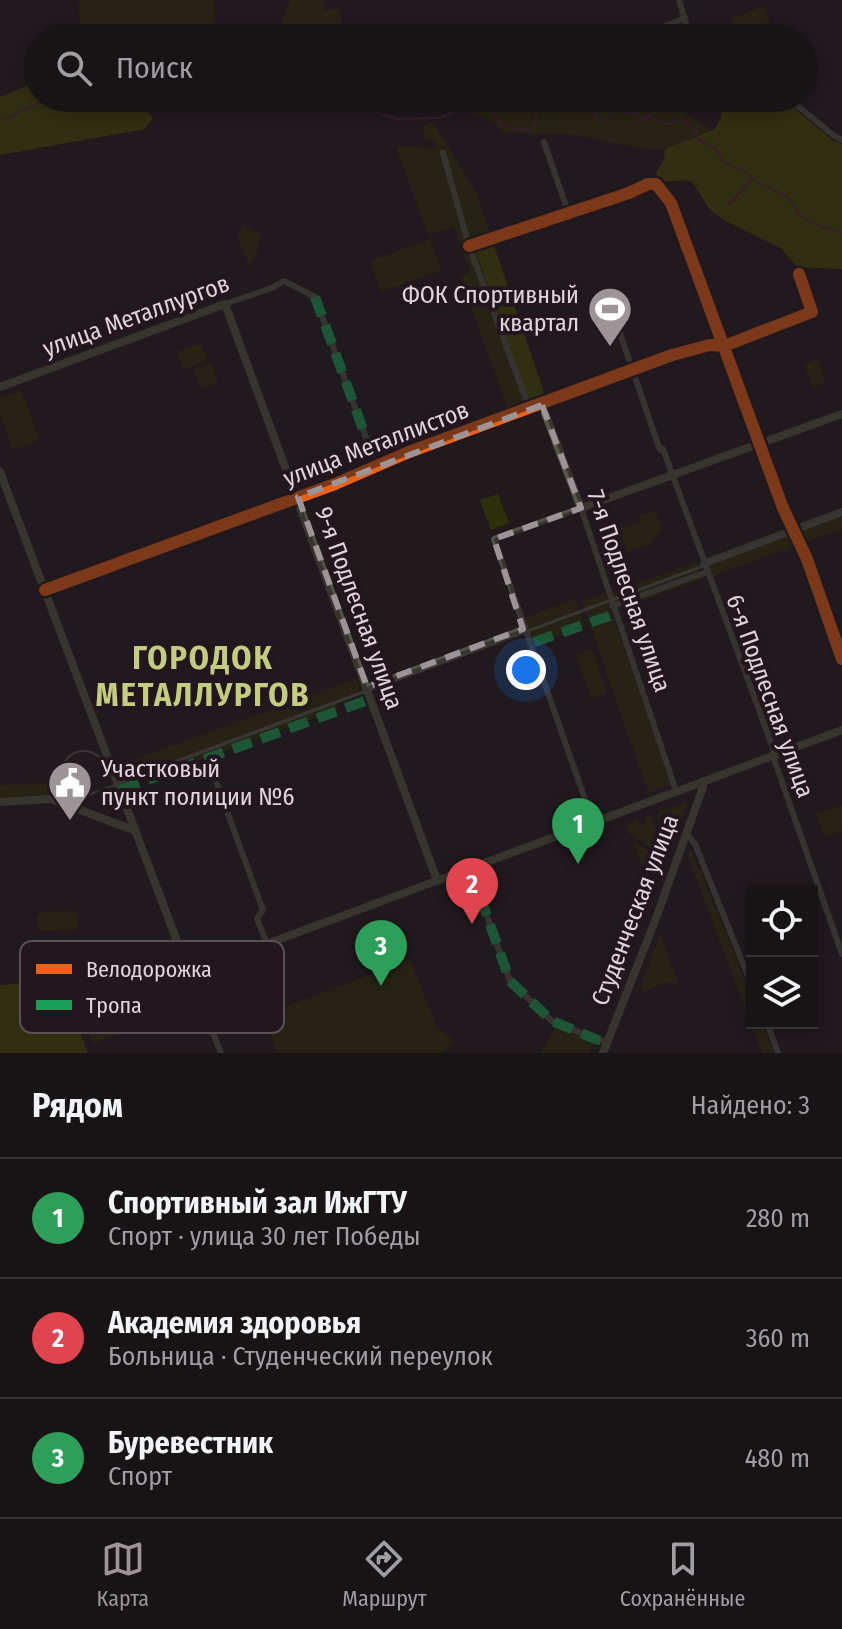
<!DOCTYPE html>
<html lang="ru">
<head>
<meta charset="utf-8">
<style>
  :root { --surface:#181416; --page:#252123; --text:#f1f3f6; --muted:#9f9ea1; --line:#363335; --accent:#9d9498 }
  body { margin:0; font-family:"Fira Sans Condensed",sans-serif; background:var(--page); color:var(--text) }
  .controls { position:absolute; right:24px; bottom:24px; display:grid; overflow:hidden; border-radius:0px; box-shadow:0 4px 12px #0003 }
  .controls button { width:72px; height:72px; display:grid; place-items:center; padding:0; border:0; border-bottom:2px solid var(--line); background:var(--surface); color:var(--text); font:40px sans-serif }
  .you { position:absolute; left:526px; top:670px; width:28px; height:28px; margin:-20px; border:6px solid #fff; border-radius:50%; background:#1a73e8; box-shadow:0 0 0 12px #1a73e833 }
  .badge { display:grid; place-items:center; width:52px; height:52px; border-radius:50%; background:var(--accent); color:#fff; font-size:26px; font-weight:700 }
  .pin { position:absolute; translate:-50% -66px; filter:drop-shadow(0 2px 4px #0008) }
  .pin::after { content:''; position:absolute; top:42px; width:28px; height:24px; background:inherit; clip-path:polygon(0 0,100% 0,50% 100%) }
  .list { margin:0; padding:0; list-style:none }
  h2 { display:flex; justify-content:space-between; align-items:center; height:104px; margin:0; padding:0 32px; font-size:34px }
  h2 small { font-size:26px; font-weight:400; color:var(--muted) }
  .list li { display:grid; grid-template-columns:52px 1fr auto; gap:24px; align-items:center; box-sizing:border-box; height:120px; padding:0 32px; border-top:2px solid var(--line) }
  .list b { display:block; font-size:30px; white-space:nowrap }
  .list p { margin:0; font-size:26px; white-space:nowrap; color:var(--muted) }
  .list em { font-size:26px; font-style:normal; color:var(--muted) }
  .icon { flex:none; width:44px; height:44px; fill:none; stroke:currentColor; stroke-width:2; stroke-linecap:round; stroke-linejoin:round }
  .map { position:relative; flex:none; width:842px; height:1053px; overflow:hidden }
  .search { position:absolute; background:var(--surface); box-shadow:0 4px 12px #0003; left:24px; right:24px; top:24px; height:88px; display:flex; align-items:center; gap:20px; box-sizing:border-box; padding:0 28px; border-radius:44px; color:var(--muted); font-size:30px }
  .sheet { height:464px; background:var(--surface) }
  nav { display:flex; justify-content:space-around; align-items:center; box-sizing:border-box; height:112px; border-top:2px solid var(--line); background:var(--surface); font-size:22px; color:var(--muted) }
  nav a { display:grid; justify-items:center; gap:4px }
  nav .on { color:var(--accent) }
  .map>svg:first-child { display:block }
  .green { fill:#2d3009 }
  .forest { fill:#464a04 }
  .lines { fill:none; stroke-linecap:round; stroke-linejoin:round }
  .stream { stroke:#552040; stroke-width:2 }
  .street { stroke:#525347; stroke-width:6 }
  .secondary { stroke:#565746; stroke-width:8 }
  .tram { stroke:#5a5952; stroke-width:2 }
  .quiet { stroke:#1a9f57; stroke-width:10; stroke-dasharray:20 10; stroke-linecap:butt }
  .cycleway-casing { stroke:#24161e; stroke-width:17 }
  .cycleway { stroke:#ea6118; stroke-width:12 }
  .marked { fill:none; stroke:#9d9498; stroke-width:6; stroke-dasharray:16 10; stroke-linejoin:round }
  .labels { text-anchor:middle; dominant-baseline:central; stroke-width:8; stroke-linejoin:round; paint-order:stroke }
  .poi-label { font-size:24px; fill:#e0d5da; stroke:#24161e; text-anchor:end }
  .street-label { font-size:24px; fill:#e0d5da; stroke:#24161e }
  .district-label { font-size:32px; font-weight:bold; letter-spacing:2px; fill:#c3cd80; stroke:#24161e }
  .key { fill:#24161e; stroke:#5c4f56; stroke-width:2 }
  .key-label { font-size:22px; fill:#e0d5da }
</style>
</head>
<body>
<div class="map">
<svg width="842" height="1053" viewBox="0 0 842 1053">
  <rect width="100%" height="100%" fill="#201a1d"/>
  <path class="green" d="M78,0H213L217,38H196L193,34L184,38H82Z
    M291,0H324L325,10L339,9L342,25L350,34L420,26L430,38H275Z
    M764,6L770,22L737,34L731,19Z
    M630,98H648L667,104L688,106L686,114L711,129L665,149H644L571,134H530L501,131L496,123L464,109L462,101L468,100L497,107L509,102L533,106L589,100L604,106H621Z
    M433,122L476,192L492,240L530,404L509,412L460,276L470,272L454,226L428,235L397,150V146L435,148L437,146L434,140H425L423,126Z
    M243,225L261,234L258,249L249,267L237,235Z
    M430,239L441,270L381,292L370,261Z
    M201,344L207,360L184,370L177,351Z
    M818,359L825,381L813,388L804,364Z
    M211,363L218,383L201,389L194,369Z
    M21,391L40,440L13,450L0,415V398Z
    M498,494L509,523L491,530L480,500Z
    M842,508V529L712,576L706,558Z
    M656,511L662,528L651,544L627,552L619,529L640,522L639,516Z
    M697,562L702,579L619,609L613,592Z
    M605,593L671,785L648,793L582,601Z
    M575,599L585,626L533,645L524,618Z
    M592,649L607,693L591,699L576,655Z
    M356,679L360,691L335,701L338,710L135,783L127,762Z
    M46,783L48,796L0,799V785Z
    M688,801L670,849L657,813Z
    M842,805V831L824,837L816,814Z
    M650,815L666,858L630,834L626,824L638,819L640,824L647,822L645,817Z
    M632,840L659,859L642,865Z
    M690,847L752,997V1023H762L774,1053H762L688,857Z
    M74,911L79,915L77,930L41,931L37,927V916L41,912Z
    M660,934L679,985L668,982L644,991L641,985Z
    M410,960L437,1027L455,1041L442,1053H277L263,1015Z
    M100,994L116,1035L93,1044L77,1003Z
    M556,1026L594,1042L590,1053H541Z"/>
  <path class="forest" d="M38,81V98C73,98 130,88 153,118L145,129L0,155V97Z
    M465,98H630L617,108L589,100L533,106L509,102L492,109Z
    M721,98H782L831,139L842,144V269L797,267L781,248L724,220L709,209L693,183L687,180L661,182L656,173L664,159L665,149L715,129L721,117Z
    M492,240L546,398L530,404L474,246Z
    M59,980L88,1053H0V985Z"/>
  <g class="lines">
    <path class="stream" d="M344,98L348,100
      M352,101L361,106
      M366,107L379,113
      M383,115L397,119L440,118L467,105L493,112L503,125L517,130H528L536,125V110C554,104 591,96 597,121H601L616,110L635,114L641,119L649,117L667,124L682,119L694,130L698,139L715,148L723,161L731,166L743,170L756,181L787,196L798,213L809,222L842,233
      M649,117L651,98
      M0,120C14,117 24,107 40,103C62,98 87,101 109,98
      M729,204L753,178"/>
    <path class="street" d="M679,0L687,27L694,38
      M568,38C607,31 651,38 685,17
      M788,98L833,135L842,140
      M544,142L568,212
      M443,153L469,246L530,410
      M469,246L629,193L648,184H656L671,203L783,508L807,559L842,659
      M225,304L272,288L284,281L315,297L377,468
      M613,313L660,450
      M542,405L672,355L710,345L724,346L812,312L799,274
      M663,449L773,748L775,762L842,954
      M703,563L842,511
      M612,606L707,572
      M367,687L523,629
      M217,784L263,910L257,919L267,944
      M593,822L494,539L581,508L676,791
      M686,833L695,844L752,986
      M470,868L510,981L552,1021L598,1040L607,1041
      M189,973L221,1053
      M767,1023L778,1053"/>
    <path class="secondary" d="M0,387L225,304L437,880
      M0,472L189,973L842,730
      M45,590L335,484L409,452L542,405L581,508L842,414
      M0,802L51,799L136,831
      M603,1053L655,921L703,787V781"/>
    <path class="tram" d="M842,514L135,776C114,777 101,750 84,751C54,752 57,793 88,795L842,515"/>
    <path class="quiet" d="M315,297L377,468
      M534,642L615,614
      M120,790L365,701
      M470,868L510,981L552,1021L598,1040L607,1041"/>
    <g class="cycleway-casing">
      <path id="cycleway" d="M469,246L629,193L648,184H656L671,203L783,508L807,559L842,659
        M45,590L335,484L409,452L672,355L710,345L724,346L812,312L799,274"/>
    </g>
    <use href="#cycleway" class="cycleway"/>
  </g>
  <path d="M0 0H842V1053H0ZM542,405L581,508L494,539L523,629L367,687L298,497Z" fill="#201a1d" fill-opacity=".55" fill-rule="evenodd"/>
  <path class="marked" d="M542,405L581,508L494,539L523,629L367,687L298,497Z"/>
  <defs>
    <g id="stadium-pin" transform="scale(2.3)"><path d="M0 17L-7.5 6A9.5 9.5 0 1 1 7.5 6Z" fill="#9d9498" stroke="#24161e"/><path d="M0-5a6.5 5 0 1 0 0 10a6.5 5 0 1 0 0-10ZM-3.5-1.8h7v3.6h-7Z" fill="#fff"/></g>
    <g id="civic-pin" transform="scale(2.3)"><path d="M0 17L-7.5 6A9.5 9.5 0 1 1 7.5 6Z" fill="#9d9498" stroke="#24161e"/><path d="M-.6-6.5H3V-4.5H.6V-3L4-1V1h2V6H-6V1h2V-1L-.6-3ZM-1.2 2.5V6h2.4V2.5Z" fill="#fff"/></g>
  </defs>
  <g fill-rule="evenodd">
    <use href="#stadium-pin" x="610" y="309"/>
    <use href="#civic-pin" x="70" y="783"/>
  </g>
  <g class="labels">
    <g class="poi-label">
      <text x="579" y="295">ФОК Спортивный<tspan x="579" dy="28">квартал</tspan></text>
      <text x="101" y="769" text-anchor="start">Участковый<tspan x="101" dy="28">пункт полиции №6</tspan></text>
    </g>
    <g class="street-label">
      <text transform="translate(136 316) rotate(-20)">улица Металлургов</text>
      <text transform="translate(376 444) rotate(-21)">улица Металлистов</text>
      <text transform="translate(629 591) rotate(71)">7-я Подлесная улица</text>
      <text transform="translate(359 608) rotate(70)">9-я Подлесная улица</text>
      <text transform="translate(770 696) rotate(70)">6-я Подлесная улица</text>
      <text transform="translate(635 910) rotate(-69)">Студенческая улица</text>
    </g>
    <g class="district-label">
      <text x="203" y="658">ГОРОДОК<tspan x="203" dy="37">МЕТАЛЛУРГОВ</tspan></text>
    </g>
  </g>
  <rect x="20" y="941" width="264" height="92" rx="12" class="key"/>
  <rect x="36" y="964" width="36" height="10" fill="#ea6118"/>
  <rect x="36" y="1000" width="36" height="10" fill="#1a9f57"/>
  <g class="key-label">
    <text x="86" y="977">Велодорожка</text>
    <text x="86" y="1013">Тропа</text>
  </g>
</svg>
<div class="controls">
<button><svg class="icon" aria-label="locate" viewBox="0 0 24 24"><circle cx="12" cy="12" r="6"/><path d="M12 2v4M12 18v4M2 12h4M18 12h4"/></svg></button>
<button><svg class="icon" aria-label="layers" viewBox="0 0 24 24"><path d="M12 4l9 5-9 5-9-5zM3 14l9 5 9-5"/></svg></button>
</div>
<div class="you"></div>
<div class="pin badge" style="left:578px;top:864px;background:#2e9e5b">1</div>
<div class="pin badge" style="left:472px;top:924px;background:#e0444e">2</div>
<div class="pin badge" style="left:381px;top:986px;background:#2e9e5b">3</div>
<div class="search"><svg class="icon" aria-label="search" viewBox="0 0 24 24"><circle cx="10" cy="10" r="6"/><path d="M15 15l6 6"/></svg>Поиск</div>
</div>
<section class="sheet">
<h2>Рядом<small>Найдено: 3</small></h2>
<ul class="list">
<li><span class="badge" style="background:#2e9e5b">1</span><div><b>Спортивный зал ИжГТУ</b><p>Спорт · улица 30 лет Победы</p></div><em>280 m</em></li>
<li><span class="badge" style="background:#e0444e">2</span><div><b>Академия здоровья</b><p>Больница · Студенческий переулок</p></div><em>360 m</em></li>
<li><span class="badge" style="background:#2e9e5b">3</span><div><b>Буревестник</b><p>Спорт</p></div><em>480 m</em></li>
</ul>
</section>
<nav>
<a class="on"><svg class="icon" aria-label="map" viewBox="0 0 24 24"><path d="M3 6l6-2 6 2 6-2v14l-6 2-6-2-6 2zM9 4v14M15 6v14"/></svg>Карта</a>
<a><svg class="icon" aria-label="directions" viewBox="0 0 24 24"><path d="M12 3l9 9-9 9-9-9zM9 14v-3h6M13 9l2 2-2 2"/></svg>Маршрут</a>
<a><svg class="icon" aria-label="saved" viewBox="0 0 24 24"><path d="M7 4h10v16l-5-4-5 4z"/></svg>Сохранённые</a>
</nav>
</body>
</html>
